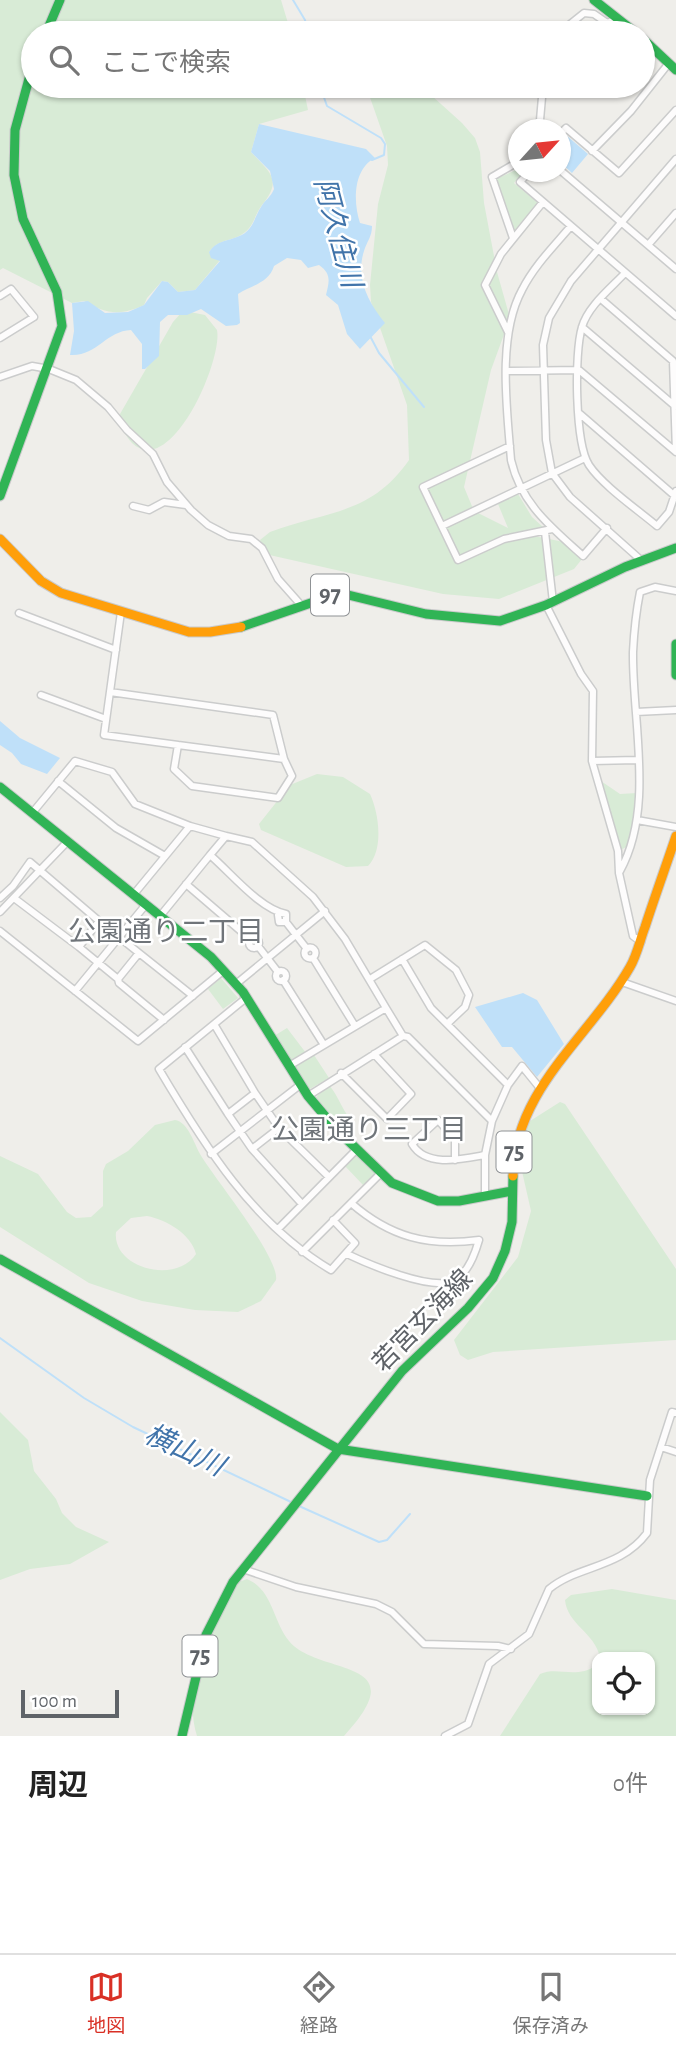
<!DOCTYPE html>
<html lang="ja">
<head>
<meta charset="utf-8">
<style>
  :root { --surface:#fff; --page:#f2f2f2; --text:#222; --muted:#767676; --line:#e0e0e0; --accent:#d93025 }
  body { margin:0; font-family:"Alegreya Sans","Noto Sans JP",sans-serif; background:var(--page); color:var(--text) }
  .controls { position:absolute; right:21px; bottom:21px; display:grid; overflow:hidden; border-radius:14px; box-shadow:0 2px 5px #0004 }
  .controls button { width:63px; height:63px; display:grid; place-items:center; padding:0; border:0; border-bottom:2px solid var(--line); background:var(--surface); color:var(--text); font:35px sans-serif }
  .compass { position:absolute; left:508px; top:119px; width:63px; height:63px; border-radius:50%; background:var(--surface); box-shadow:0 2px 5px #0004; rotate:63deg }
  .scale { position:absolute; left:21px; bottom:18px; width:98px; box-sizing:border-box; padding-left:7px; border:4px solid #5f6368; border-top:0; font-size:19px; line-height:24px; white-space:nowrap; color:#5f6368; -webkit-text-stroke:5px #fff; paint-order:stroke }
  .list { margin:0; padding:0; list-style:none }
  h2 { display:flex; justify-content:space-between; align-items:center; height:91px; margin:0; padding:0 28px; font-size:30px }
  h2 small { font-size:23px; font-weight:400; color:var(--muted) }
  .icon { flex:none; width:38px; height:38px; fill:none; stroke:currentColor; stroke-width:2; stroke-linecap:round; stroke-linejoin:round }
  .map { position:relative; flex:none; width:676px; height:1736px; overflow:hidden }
  .search { position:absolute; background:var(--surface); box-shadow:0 2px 5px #0004; left:21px; right:21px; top:21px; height:77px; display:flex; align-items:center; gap:18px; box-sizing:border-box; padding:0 24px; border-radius:38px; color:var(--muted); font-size:26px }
  .sheet { height:217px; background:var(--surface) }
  nav { display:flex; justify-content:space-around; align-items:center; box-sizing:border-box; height:98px; border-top:2px solid var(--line); background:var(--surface); font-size:19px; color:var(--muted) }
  nav a { display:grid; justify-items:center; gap:4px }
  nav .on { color:var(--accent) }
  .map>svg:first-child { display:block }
  .green { fill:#d8ebd6; fill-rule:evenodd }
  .water { fill:#bfe0f9 }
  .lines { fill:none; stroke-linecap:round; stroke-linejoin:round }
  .stream { stroke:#bfe0f9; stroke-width:2 }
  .street-casing { stroke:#cbcccc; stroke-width:9 }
  .fast-casing { stroke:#cacacb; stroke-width:11 }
  .slow-casing { stroke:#cacacb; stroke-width:11 }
  .street { stroke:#fdfcfc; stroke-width:6 }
  .fast { stroke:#30b455; stroke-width:9 }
  .slow { stroke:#ff9f0a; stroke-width:9 }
  .labels { text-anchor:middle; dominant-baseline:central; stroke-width:5; stroke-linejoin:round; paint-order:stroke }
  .shield { fill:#fff; stroke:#8f9295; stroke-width:2 }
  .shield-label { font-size:24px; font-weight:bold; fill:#5f6368 }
  .street-label { font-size:26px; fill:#5f6368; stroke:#fff }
  .water-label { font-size:28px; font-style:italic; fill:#4174aa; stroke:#fff }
  .neighbourhood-label { font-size:28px; fill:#70757a; stroke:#fff }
</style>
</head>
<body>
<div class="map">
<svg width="676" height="1736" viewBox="0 0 676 1736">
  <rect width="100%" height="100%" fill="#efeeea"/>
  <path class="green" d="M0,0H281L291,33H33V86H303L308,110L259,124L251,152C270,173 283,179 262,205C253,217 255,226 241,235C228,242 219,239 209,252L220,260L195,290L178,292L168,282L162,281L147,298L144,305C121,316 105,314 84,301L72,303L3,268L0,270Z
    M366,86H421L462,123L475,138L480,152L484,203L497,272L510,318L491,370L464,487L474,511L508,528L498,504L518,494L532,517L544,528L519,533L569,543L582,559L574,569L499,599L443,594L265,554L260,540L270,532C326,511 371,515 409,460L407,405L371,302L370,285L378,204L388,165L387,146Z
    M518,169L524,172L514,183L538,203L514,231L496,179Z
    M190,312L205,315L217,330C223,360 171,480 132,443C124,434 120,426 120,414L173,322L181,313Z
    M317,774L343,777L370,794C379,813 384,850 368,866L346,867L261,830L259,824L290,785Z
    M598,779L620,794L637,793L634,824L626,847L621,850Z
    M221,978L238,998L223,1009L208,989Z
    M287,1028L306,1053L292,1061L274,1036Z
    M314,1055L329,1078L308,1090L295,1070L296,1066Z
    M329,1085C339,1097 341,1108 351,1120L342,1129L315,1098Z
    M560,1102L565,1104L676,1269V1340L493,1352L468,1360L460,1355L454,1340L518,1257L531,1211L516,1145L530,1121Z
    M175,1120C188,1122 194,1143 200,1154C214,1178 280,1258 276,1280L261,1301L238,1312L195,1310L142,1301L89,1283L0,1227V1156L38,1174L67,1212L76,1218L91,1217L103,1206V1171L106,1164L128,1151L155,1125ZM147,1216C167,1220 191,1234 196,1254C176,1285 112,1268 116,1232L131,1218Z
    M355,1156H360L374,1170L375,1175L363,1185L345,1166Z
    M0,1412L28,1440L34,1471L56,1499L62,1513L76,1527L109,1542L70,1564L30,1569L0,1580Z
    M247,1579C273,1590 273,1622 289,1641C319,1677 418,1656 344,1736H197C181,1687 213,1625 236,1583Z
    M612,1589L676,1600V1736H500L540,1674C559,1666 575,1680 597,1665V1710H650V1657H600C595,1633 567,1624 565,1600L571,1595Z"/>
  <path class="water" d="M259,124L366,149L375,158C353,169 353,202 360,223L372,226C372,237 367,241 364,251C355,279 369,303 385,323L360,349L347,334L338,305L326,295C329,282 332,274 319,265L308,268L301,260L287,258L274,266C269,283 252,285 238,294L240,323L237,325L226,326L201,309L187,315H168L160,322L159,356L145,369H142V344L131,330C106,331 96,357 70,355L74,331L72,303L88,301L105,313L128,312L144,305L162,281L168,282L178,292L195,290L220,261L211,258L209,252C218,240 225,242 237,237C254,231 253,219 261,207C265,200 271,197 274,189L270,171L251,152Z
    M566,135L588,154L572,173L561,163V142Z
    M0,721L20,738L60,758L47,774L21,764L12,753L0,745Z
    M523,993L537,1000L564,1044L537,1077L512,1047H502L475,1007Z"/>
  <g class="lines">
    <path class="stream" d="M293,0L305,20L307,33
      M320,86L327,106L381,138L385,144L384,155L372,160
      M370,336L379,353L424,407
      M0,1338L84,1398L133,1427L291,1502
      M299,1506L379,1542L387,1540L410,1514"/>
    <g class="street-casing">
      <path id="street" d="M559,33L584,13L594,14L607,23L617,19
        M533,130L540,120L543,86
        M560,134L566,128L619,173L676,110
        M592,151L631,111L669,63
        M560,170L676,269
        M529,172L520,182L676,316
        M571,226C554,246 534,266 522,290C497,336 507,410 511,460C521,504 552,528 583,556L607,528
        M513,238L492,177L516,163L515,144L518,139
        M648,245L676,213
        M625,273C611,288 588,306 582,327C574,353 575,443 589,465C602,485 638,510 657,526L669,512L676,491
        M0,296L11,289L34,317L0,338
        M601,299L673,361L676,452
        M582,327L675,406
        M508,332L485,285L501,254L543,202
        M508,371L579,370L676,452
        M0,377L32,366L49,369L76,380L108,407L127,430L153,454L167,482L191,510L208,525L229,536L251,539L262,548L278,579L301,605
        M580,414L675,496
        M510,446L423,487L458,560L504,539L552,529
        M133,506L149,510L164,502L186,505
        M442,526L585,458
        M545,532L553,602
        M642,561L570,497L552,473L546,440L543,345L549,318L571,281L676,159
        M546,605L581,674L593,691L592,761L618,851L619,873L633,936L641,942
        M121,612L104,735L178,745
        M19,613L116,650
        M110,692L273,715L284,759L292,776L278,798L192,786L174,769L178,745L284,759
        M41,695L106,719
        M636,712L676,710
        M592,761L637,760
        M58,781L116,828L165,856
        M33,812L75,761L112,772L135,804L190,826
        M637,820L676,827
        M620,871C655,808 632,721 633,652C634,632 636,612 640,592L655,587L676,591
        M186,884L250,939
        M134,894L190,826L226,836
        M0,898L13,886L30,862L99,921L79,947L14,898
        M0,912L68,841
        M161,915L210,855
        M278,915L279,922H286V914C260,909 232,874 210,855L226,836L252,842L313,897L345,939L386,1008
        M99,921L139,953
        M286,922L307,949
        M0,931L138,1041L224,970
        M249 943a5 5 0 1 1 10 0a5 5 0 1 1-10 0Z
        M258,946L278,972
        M79,947L118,979
        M304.5 953a5.5 5.5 0 1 1 11 0a5.5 5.5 0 1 1-11 0Z
        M313,958L355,1026
        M402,959L431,1008L508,1085L492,1121
        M276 976a5 5 0 1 1 10 0a5 5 0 1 1-10 0Z
        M370,979L425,945L456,970L469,995L465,1007L447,1024
        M283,980L324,1045
        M622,982L676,1001
        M236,984L325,911
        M75,991L143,908
        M246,998L159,1069C204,1145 253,1224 331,1270L355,1243L333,1220
        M164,1020L119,983L118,979L139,953L193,996
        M185,1047L228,1114L255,1093L214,1024
        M289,1066L386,1008L403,1036
        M341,1073L387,1119L411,1094L374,1054
        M508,1085L522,1066L539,1087
        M255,1093L279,1128
        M308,1096L403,1036L408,1037L492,1121L485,1155V1196
        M228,1114L252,1149
        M211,1154L300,1085
        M455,1160V1139L438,1120L412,1144C426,1168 463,1159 485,1155
        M302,1204L252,1149L279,1128L329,1177
        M278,1229L357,1149
        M302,1252L381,1173
        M347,1254C368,1264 431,1291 453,1281C467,1275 475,1254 479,1240C428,1247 390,1237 351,1203
        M661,1447L676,1452
        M243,1569L296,1587L376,1604L392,1612L424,1644L498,1646L511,1649
        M445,1736L468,1724L489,1664L529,1634L549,1589C578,1565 620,1569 647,1533L650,1480L672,1412L676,1413"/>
    </g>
    <g class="fast-casing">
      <path id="fast" d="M594,0L636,33
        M46,33L60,0
        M643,39L676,70
        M0,496L62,326L57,292L23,219L14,175L15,130L33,64
        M241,627L340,593L426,614L500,621L546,605L625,567L676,548
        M676,644V675
        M0,787L211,957L243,992L308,1096L336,1129L392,1183L438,1201H459L512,1191
        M0,1259L338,1449L647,1496
        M182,1736L206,1635L233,1582L402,1371L468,1308L493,1278L505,1251L512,1222L513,1176"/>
    </g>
    <g class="slow-casing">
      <path id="slow" d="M0,539L41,581L61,593L189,632H210L241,627
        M513,1176C514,1089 590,1037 630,967C637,955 640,940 645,927C655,896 666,866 676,836"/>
    </g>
    <use href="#street" class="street"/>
    <use href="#fast" class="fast"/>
    <use href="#slow" class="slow"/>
  </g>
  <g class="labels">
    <g class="shield">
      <rect x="311" y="574.5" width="38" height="41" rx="5"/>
      <rect x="496.5" y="1131.5" width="35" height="41" rx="5"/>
      <rect x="182.5" y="1635.5" width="35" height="41" rx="5"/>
    </g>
    <g class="shield-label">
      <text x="330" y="595">97</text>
      <text x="514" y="1152">75</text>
      <text x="200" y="1656">75</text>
    </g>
    <g class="street-label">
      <text transform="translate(423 1321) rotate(-46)">若宮玄海線</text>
    </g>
    <g class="water-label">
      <text transform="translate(337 233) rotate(75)">阿久住川</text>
      <text transform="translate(184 1451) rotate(25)">横山川</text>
    </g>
    <g class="neighbourhood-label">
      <text x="166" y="933">公園通り二丁目</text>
      <text x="369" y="1131">公園通り三丁目</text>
    </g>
  </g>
</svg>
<div class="controls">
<button><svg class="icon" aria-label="locate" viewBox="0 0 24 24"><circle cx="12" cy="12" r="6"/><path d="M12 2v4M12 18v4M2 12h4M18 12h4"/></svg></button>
</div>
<svg class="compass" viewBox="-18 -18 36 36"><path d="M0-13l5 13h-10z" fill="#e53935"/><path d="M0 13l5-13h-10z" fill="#767676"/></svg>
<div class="scale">100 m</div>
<div class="search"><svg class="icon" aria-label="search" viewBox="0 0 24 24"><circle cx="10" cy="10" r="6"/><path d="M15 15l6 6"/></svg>ここで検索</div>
</div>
<section class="sheet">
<h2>周辺<small>0件</small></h2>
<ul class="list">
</ul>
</section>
<nav>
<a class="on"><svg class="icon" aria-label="map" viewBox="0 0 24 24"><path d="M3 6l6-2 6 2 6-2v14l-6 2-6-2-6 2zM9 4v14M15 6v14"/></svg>地図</a>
<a><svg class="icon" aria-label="directions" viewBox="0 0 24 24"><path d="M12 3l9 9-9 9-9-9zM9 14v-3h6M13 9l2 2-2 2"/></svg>経路</a>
<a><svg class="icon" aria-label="saved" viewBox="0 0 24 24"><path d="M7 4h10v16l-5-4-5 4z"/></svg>保存済み</a>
</nav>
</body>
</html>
